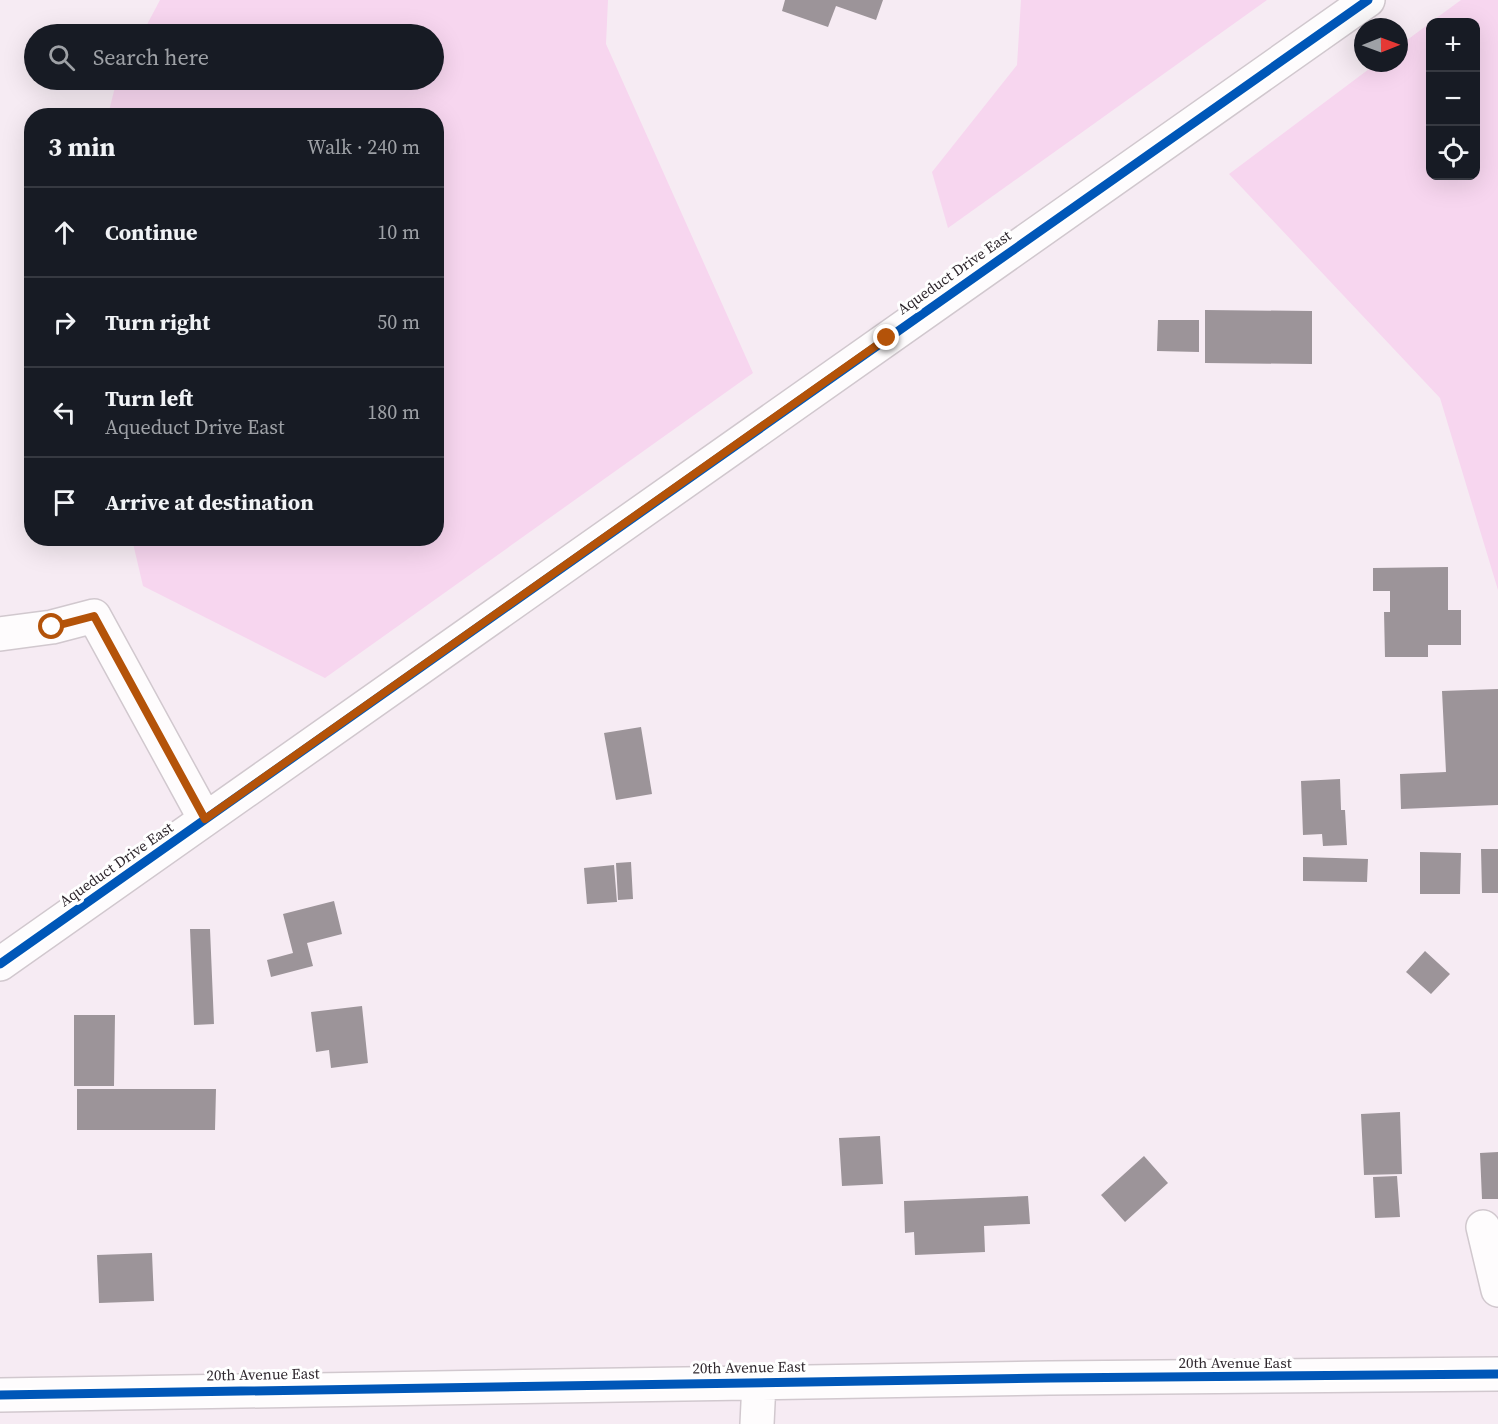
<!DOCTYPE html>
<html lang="en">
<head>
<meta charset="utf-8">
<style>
  :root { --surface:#171b24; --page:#242831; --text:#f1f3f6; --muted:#9ea1a6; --line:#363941 }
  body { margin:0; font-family:"Source Serif 4",serif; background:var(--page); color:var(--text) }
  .controls { position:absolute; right:18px; top:18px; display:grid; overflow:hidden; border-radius:12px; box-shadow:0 6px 24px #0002 }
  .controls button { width:54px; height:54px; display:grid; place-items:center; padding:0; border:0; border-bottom:2px solid var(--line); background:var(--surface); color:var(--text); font:30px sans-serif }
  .compass { position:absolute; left:1354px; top:18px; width:54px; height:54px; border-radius:50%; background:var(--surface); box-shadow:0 6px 24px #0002; rotate:89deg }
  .stop { position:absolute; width:18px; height:18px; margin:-14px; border:4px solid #b45309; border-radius:50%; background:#fff }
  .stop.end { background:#b45309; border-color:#fff; box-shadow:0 2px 6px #0008 }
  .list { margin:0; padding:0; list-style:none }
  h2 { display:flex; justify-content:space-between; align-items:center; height:78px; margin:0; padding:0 24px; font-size:26px }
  h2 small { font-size:20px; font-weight:400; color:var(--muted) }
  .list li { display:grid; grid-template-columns:39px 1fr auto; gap:18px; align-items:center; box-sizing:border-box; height:90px; padding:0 24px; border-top:2px solid var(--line) }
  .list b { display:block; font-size:22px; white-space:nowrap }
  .list p { margin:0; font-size:20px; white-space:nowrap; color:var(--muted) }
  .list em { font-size:20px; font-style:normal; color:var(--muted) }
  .icon { flex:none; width:33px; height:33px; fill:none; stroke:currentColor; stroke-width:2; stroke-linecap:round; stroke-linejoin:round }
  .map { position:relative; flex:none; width:1498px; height:1424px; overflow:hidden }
  .search { position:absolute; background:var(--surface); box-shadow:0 6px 24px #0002; left:24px; top:24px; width:420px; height:66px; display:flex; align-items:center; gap:15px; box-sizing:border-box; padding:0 21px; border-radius:33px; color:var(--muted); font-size:22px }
  .panel { position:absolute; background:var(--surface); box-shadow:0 6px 24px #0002; left:24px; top:108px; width:420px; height:438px; border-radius:24px }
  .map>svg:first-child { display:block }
  .green { fill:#f7d6ef }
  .building { fill:#9c9499 }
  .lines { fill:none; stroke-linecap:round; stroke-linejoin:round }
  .minor-casing { stroke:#d1c8ce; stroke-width:36 }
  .minor { stroke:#fefcfd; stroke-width:33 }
  .cycleway-casing { stroke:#fff; stroke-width:13 }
  .cycleway { stroke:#0057b8; stroke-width:9 }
  .route { stroke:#b45309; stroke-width:8 }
  .labels { text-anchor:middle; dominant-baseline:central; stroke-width:6; stroke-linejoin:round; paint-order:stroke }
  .street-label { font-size:15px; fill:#30292f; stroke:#fff }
</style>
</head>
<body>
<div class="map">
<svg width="1498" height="1424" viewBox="0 0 1498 1424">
  <rect width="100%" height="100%" fill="#f6ebf3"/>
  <path class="green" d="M160,0H608L606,44L753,373L325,678L143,586L132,539L436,538V116L108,115L115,87L118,80H434V34H142Z
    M1021,0H1267L948,228L932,172L1017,65Z
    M1461,0H1498V590L1440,398L1229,174L1377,63H1399V46L1430,23V176H1476V22H1431Z"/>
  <path class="building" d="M785,0H883L876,20L836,6L828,27L782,11Z
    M1205,310L1312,311V364L1205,363Z
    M1158,320H1199V352L1157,351Z
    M1448,567V610H1461V645H1428V657H1385L1384,612H1390V591H1373V568Z
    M1498,689V805L1401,809L1400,774L1446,772L1442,691Z
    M641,727L652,794L616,800L604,733Z
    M1340,779L1341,810H1345L1347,845L1323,846L1322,834L1303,835L1301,781Z
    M1481,849H1498V893H1482Z
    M1420,852L1461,853L1460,894H1420Z
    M1303,857L1368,859L1367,882L1303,881Z
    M631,862L633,899L618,900L616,863Z
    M614,865L617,902L587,904L584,868Z
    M334,901L342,934L307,943L313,966L271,977L267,960L293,953L283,914Z
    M190,929H210L214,1024L194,1025Z
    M1425,951L1450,974L1431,994L1406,972Z
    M362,1006L368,1063L331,1068L329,1050L316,1052L311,1012Z
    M74,1015H115L114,1086H74Z
    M77,1089H216L215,1130H77Z
    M1400,1112L1402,1174L1364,1175L1361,1114Z
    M880,1136L883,1184L842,1186L839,1138Z
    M1498,1152V1199H1482L1480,1153Z
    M1144,1156L1168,1183L1125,1222L1101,1195Z
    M1397,1176L1400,1217L1375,1218L1373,1177Z
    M1028,1196L1030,1224L984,1226L985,1252L915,1255L914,1232L905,1233L904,1201Z
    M152,1253L154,1301L99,1303L97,1255Z"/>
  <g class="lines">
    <g class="minor-casing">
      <path id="minor" d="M0,634L52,627L94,616L205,819
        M0,964L1368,0
        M1483,1227L1498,1290
        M0,1395L1050,1378L1498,1374
        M757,1424L759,1382"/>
    </g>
    <use href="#minor" class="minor"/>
    <g class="cycleway-casing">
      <path id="cycleway" d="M0,964L1368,0
        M0,1395L1050,1378L1498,1374"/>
    </g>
    <use href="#cycleway" class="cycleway"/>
  </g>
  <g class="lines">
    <path class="route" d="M52,627L94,616L205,819L887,338"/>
  </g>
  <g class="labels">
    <g class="street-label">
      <text transform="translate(954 272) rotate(-35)">Aqueduct Drive East</text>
      <text transform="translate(116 864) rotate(-35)">Aqueduct Drive East</text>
      <text x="1235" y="1362">20th Avenue East</text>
      <text transform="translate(749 1367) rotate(-1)">20th Avenue East</text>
      <text transform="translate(263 1374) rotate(-1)">20th Avenue East</text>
    </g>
  </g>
</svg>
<div class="controls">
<button>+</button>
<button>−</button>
<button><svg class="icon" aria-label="locate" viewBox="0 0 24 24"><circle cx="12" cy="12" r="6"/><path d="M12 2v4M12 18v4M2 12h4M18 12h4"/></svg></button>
</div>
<svg class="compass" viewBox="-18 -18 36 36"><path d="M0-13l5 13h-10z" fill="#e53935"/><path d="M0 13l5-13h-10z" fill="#9ea1a6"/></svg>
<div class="stop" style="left:52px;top:627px"></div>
<div class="stop end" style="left:887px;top:338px"></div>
<div class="search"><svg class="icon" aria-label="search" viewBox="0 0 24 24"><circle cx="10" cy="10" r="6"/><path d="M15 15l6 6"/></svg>Search here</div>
<section class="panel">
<h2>3 min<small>Walk · 240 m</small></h2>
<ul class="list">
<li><svg class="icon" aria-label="ahead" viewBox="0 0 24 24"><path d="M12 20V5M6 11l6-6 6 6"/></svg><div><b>Continue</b></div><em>10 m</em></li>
<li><svg class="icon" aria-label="right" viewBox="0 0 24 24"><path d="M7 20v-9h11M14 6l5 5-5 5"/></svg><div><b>Turn right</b></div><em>50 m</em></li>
<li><svg class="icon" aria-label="left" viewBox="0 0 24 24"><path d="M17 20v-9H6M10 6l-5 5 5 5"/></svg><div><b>Turn left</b><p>Aqueduct Drive East</p></div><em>180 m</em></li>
<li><svg class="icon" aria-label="arrive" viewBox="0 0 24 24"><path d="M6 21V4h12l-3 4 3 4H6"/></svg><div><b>Arrive at destination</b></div></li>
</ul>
</section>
</div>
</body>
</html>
